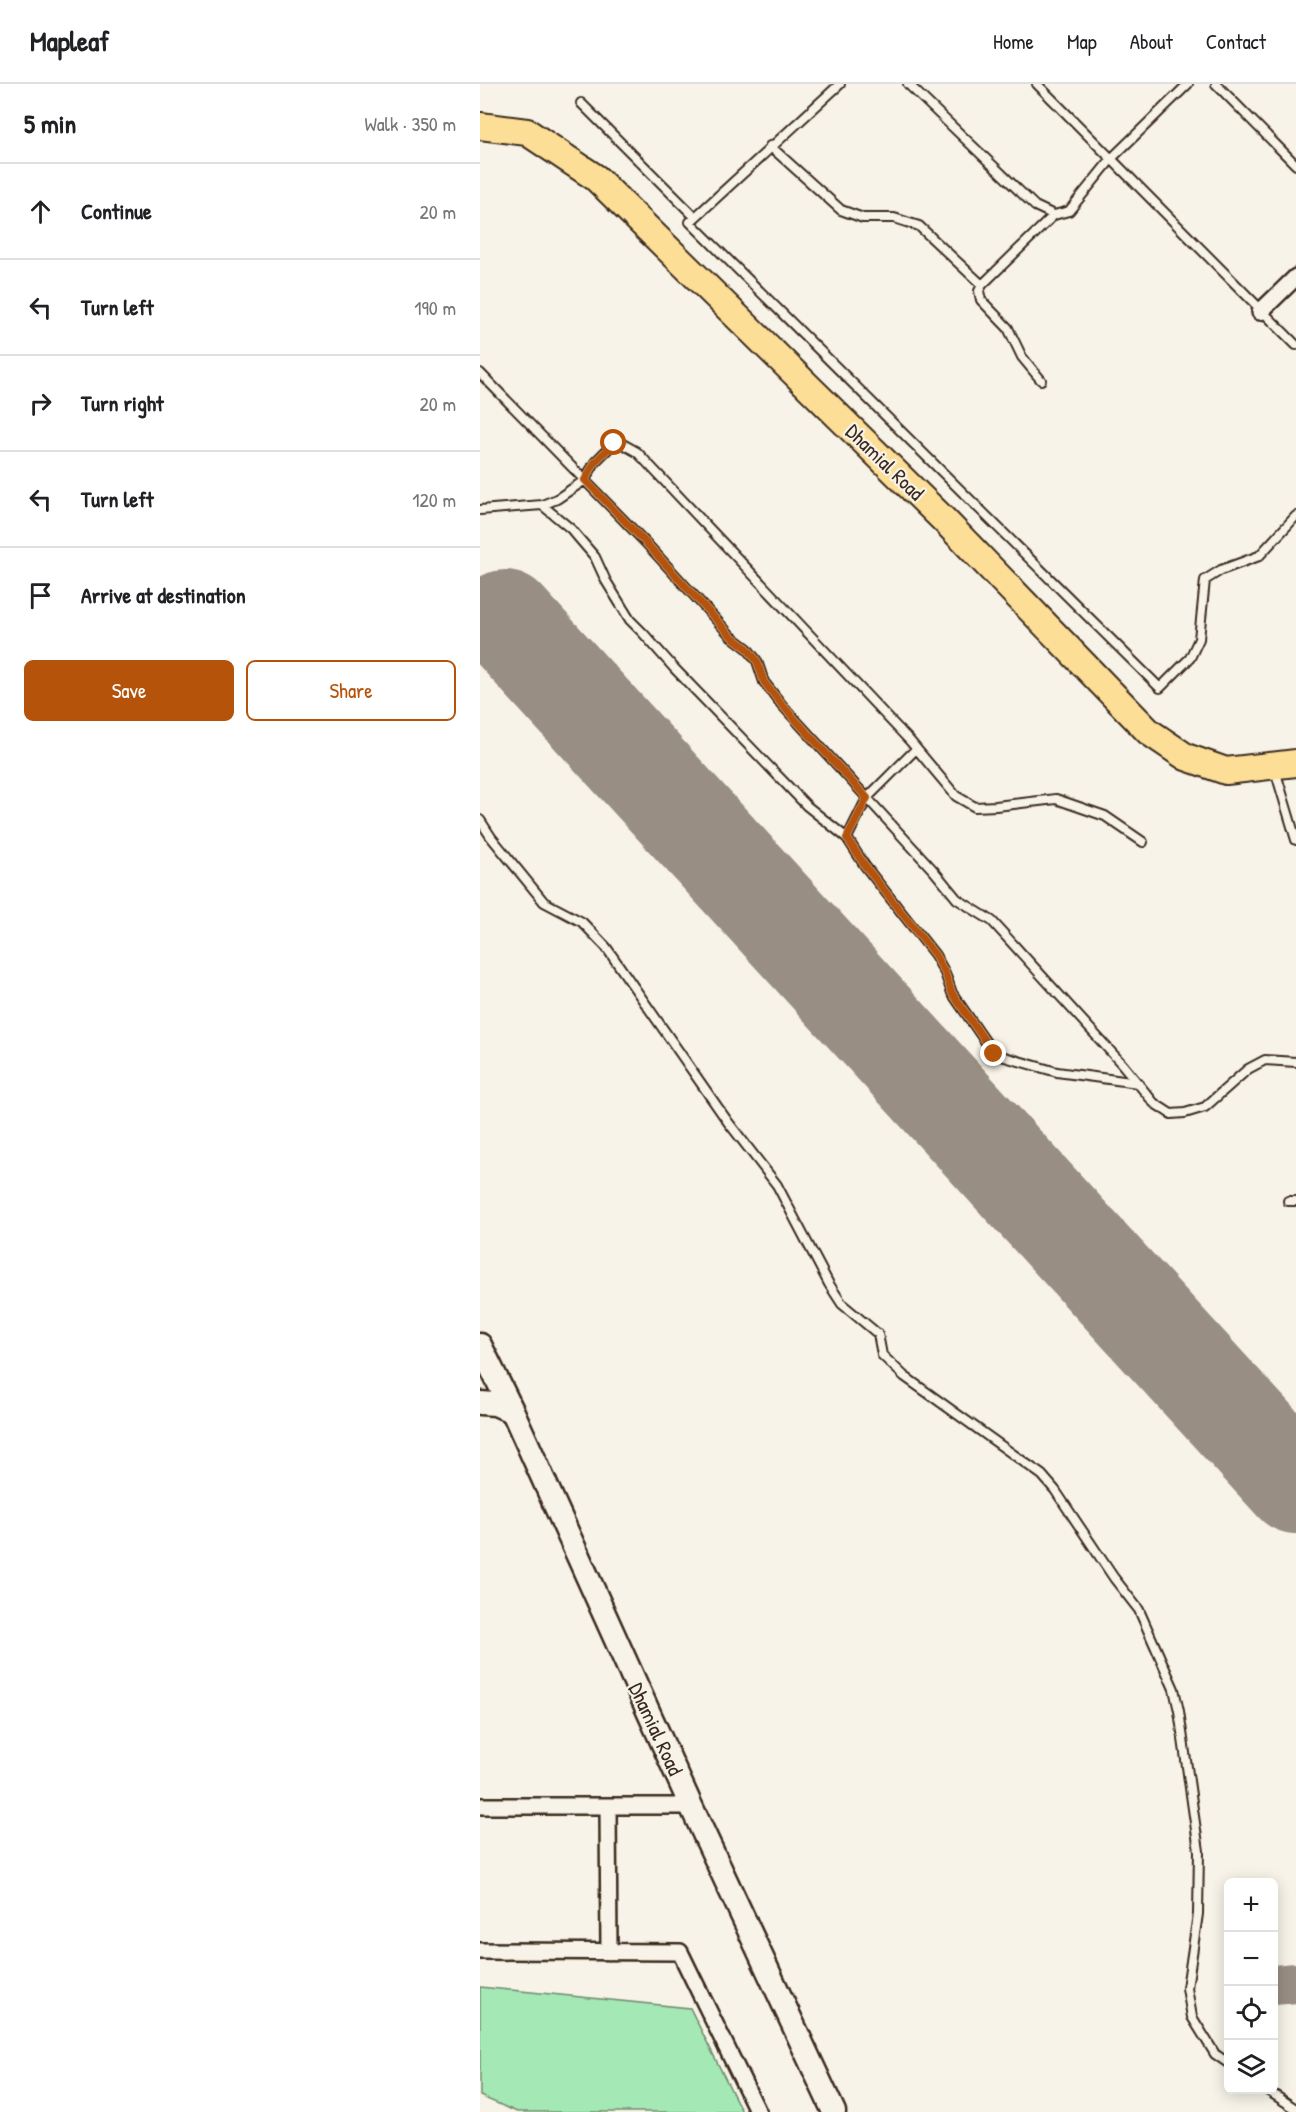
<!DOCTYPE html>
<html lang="en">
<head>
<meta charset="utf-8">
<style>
  :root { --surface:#fff; --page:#f6f6f6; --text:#202124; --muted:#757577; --line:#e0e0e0; --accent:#b45309 }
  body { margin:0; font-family:"Patrick Hand",sans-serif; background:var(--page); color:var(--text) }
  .controls { position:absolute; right:18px; bottom:18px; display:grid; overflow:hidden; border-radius:9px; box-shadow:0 3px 15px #0003 }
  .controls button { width:54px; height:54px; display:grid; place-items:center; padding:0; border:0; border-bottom:2px solid var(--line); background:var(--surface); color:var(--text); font:30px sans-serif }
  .stop { position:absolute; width:18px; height:18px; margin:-14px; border:4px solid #b45309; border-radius:50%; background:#fff }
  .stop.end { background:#b45309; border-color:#fff; box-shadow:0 2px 6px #0008 }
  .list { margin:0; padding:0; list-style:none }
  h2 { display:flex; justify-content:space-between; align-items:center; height:78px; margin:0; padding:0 24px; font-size:26px }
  h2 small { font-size:20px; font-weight:400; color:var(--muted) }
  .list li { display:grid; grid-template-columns:39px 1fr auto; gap:18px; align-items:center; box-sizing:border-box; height:96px; padding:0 24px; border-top:2px solid var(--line) }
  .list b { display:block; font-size:22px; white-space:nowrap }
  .list em { font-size:20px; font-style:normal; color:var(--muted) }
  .actions { display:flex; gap:12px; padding:18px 24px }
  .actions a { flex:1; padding:14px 0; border:2px solid var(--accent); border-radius:9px; text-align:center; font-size:21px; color:var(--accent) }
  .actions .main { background:var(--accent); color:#fff }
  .icon { flex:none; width:33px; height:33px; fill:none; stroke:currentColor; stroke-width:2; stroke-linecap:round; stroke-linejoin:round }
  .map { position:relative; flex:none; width:816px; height:2028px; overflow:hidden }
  header { display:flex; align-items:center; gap:36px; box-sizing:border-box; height:84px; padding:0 30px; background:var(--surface); border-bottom:2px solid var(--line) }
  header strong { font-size:28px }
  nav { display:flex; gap:33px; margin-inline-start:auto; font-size:21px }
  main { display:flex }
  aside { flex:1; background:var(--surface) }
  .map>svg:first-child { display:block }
  .green { fill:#a3e8b5; stroke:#6f896a; stroke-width:1.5 }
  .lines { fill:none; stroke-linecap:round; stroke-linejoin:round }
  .taxiway { stroke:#998e83; stroke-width:40 }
  .runway { stroke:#998e83; stroke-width:100 }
  .service-casing { stroke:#3b2a1e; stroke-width:12 }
  .minor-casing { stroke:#3b2a1e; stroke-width:20 }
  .secondary-casing { stroke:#3b2a1e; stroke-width:27 }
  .primary-casing { stroke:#3b2a1e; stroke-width:30 }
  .service { stroke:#f7f3e8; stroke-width:8 }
  .minor { stroke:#f7f3e8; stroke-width:15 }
  .secondary { stroke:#f7f3e8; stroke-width:22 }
  .primary { stroke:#fdde96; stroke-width:26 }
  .route { stroke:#b45309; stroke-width:8 }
  .labels { text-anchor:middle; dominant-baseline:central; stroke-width:4.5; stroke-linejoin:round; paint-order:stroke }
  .street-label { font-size:21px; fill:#3b2a1e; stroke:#f7f3e8 }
</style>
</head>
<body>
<header>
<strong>Mapleaf</strong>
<nav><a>Home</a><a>Map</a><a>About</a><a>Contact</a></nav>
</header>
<main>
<aside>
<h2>5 min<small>Walk · 350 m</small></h2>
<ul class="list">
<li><svg class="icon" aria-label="ahead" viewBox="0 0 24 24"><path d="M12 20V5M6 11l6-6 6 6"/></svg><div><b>Continue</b></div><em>20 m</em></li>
<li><svg class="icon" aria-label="left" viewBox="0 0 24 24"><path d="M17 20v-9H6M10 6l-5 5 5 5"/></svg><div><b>Turn left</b></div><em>190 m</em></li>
<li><svg class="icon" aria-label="right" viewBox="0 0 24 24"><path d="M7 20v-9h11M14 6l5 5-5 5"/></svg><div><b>Turn right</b></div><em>20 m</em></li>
<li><svg class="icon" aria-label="left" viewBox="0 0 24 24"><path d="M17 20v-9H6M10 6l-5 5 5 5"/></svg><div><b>Turn left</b></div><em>120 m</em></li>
<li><svg class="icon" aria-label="arrive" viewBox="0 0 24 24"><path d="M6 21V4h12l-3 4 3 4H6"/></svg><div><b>Arrive at destination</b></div></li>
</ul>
<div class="actions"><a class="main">Save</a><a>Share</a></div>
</aside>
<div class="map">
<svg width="816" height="2028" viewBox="0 0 816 2028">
  <rect width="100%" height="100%" fill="#f7f3e8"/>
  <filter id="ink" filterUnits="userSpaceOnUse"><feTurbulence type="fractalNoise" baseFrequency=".0167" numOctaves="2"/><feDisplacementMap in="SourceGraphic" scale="12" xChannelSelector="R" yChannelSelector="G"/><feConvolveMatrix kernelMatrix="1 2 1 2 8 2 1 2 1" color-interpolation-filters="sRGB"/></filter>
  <g filter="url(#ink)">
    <path class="green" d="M0,1903L210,1924L262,2028H37L0,2012Z"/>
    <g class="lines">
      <path class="taxiway" d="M794,1901L816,1899"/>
      <path class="runway" d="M25,536L816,1400"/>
      <g class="service-casing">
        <path id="service" d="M360,0L210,138L680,604L710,574L719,555L725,496L741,486L779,472L816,432
          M428,0L555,122L574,131L589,127L632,74L708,0
          M557,0L816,261
          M736,0L816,81
          M101,19L215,133
          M290,62L361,126L383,134H414L439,142L502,201
          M0,289L166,459L251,552L267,564L277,577L284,598L302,621L454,787L477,815L512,837L642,980L674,1019L691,1030L705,1029L725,1023L768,985L785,976L816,978
          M561,296L542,273L528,244L501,216L499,207L502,201L574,131
          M62,421L91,445L115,473L126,497L150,536L163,549L195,585L327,722L367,754L385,782L455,871L465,889L472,909L514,970L577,988L658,999
          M0,426L62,421L77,415L105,396L115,378L134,359H141L157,368L430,657L476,712L495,723L516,722L576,715L625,732L663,758
          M795,686L816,756
          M0,736L11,753L64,818L102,838L126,863L248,1038L297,1101L349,1200L362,1220L398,1250L402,1271L424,1292L562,1391L575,1406L634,1494L659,1526L694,1605L699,1627L719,1767L718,1830L707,1904L712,1933L735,1970L748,1979
          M367,754L387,714L436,665
          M808,1117H816
          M787,2006L816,2025"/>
      </g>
      <g class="minor-casing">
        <path id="minor" d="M780,228L816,193
          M0,1722H211
          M128,1722L129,1868
          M0,1867L200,1868L278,2028"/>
      </g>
      <g class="secondary-casing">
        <path id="secondary" d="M0,1261L33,1328L211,1722L354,2028
          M0,1319L15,1320L33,1328"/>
      </g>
      <g class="primary-casing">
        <path id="primary" d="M0,42L47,48L116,94L465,437L669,648L706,673L746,687L816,679"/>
      </g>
      <use href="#service" class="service"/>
      <use href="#minor" class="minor"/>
      <use href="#secondary" class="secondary"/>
      <use href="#primary" class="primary"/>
    </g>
  </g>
  <g class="lines" filter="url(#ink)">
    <path class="route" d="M134,359L115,378L105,396L166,459L251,552L267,564L277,577L284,598L302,621L387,714L367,754L385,782L455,871L465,889L472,909L514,970"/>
  </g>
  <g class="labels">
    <g class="street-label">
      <text transform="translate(405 378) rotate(44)">Dhamial Road</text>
      <text transform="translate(176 1645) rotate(65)">Dhamial Road</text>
    </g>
  </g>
</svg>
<div class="controls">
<button>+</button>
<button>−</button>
<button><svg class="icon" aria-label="locate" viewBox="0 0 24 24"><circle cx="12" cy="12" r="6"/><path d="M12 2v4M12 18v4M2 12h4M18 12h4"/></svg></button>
<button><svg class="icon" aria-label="layers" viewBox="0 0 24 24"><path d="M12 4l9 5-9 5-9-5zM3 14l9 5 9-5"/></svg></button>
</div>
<div class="stop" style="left:134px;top:359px"></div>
<div class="stop end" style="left:514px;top:970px"></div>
</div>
</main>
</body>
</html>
